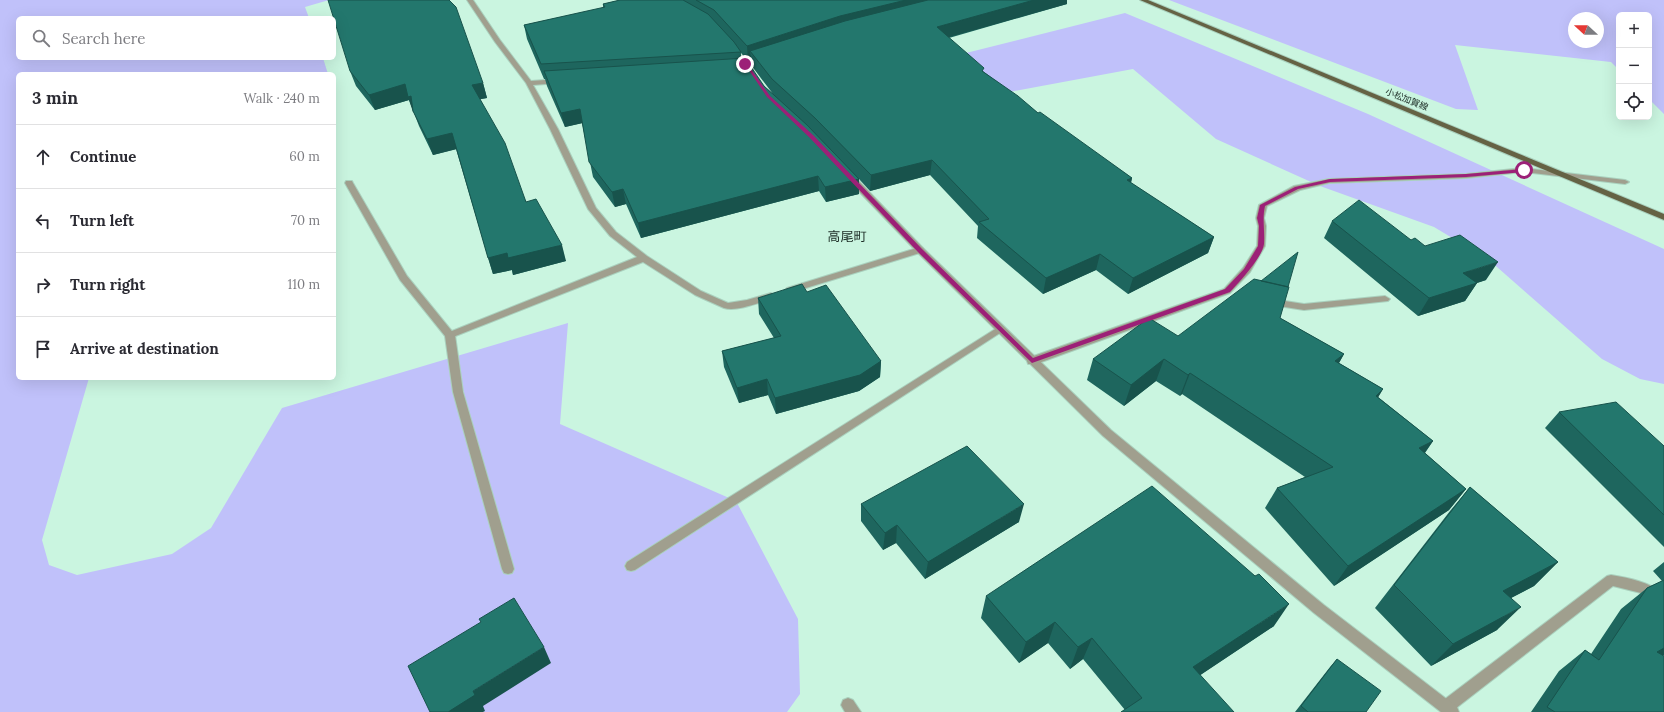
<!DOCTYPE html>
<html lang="en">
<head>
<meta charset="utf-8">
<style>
  :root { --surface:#fff; --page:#f7f7f7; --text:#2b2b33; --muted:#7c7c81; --line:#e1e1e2 }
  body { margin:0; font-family:Lora,"Noto Sans JP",serif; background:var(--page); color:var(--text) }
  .controls { position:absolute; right:12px; top:12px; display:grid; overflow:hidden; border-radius:6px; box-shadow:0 4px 16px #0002 }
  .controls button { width:36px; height:36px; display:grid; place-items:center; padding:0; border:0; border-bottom:1px solid var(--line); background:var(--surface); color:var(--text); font:20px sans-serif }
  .compass { position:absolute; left:1568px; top:12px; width:36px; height:36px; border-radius:50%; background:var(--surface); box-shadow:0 4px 16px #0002; rotate:291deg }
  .stop { position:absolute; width:12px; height:12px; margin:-9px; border:3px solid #9c2077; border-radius:50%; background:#fff }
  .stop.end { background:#9c2077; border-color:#fff; box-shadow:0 1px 4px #0008 }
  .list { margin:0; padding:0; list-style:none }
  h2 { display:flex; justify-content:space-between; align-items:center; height:52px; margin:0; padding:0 16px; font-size:17px }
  h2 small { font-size:13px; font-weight:400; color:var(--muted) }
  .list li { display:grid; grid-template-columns:26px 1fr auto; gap:12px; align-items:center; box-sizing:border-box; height:64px; padding:0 16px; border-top:1px solid var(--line) }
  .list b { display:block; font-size:15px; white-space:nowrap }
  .list em { font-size:13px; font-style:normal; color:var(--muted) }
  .icon { flex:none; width:22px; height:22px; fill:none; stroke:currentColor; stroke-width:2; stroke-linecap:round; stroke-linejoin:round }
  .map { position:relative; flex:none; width:1664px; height:712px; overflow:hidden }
  .search { position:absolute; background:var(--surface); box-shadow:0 4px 16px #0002; left:16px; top:16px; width:320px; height:44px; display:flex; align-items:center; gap:10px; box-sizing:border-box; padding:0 14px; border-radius:6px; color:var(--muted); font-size:15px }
  .panel { position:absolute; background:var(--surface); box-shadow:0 4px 16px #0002; left:16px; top:72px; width:320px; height:308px; border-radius:6px }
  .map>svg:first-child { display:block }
  .green { fill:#c0c1fa; fill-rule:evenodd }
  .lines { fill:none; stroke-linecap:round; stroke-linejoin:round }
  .service-casing { stroke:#aad1be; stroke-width:2 }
  .minor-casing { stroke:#aad1be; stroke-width:2 }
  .tertiary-casing { stroke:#aad1be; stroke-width:2 }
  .primary-casing { stroke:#aad1be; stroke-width:2 }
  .service { fill:#a09f8e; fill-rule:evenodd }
  .minor { fill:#a09f8e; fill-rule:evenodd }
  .tertiary { fill:#a09f8e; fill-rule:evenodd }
  .primary { fill:#656244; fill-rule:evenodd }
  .wall { fill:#1e665e; fill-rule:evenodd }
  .shaded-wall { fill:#18534c }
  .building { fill:#23776d; stroke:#18534c }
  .route { fill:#9c2077 }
  .labels { text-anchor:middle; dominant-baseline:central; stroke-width:4; stroke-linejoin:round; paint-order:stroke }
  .far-street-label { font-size:9px; fill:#1b2b24; stroke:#caf5e0 }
  .quarter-label { font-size:13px; fill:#1b2b24; stroke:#caf5e0 }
</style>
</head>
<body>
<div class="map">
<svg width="1664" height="712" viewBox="0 0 1664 712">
  <rect width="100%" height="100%" fill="#caf5e0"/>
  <path class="green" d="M0,0H329L305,7L309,18H18V58H323L328,74H18V378H89L42,540L49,565L77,575L172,554L211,528L282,408L568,323L560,424L736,501L798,619L800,694L787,712H0Z
    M1169,0H1664V114L1649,99V15H1619V70L1611,62L1455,45L1478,110L1456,109ZM1574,18H1598V42H1574Z
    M1125,13L1368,114L1664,249V384L1640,379L1602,359L1489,260L1434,227L1320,186L1216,139L1133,69L1009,92L946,58Z"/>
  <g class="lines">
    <g class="service-casing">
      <path id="service" d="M346,181H352L353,183L407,276L455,335L463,392L514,569L512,573L508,574L504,573L502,569L453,392L445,336L400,280L345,183Z
        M1385,296L1390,299L1388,301L1304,310L1272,305L1267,302L1272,299L1304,304Z
        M1000,326L1003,327L1005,329L1003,331L635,570L631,571L627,570L625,566L627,562Z"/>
    </g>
    <g class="minor-casing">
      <path id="minor" d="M467,0H473L500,40L531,81L559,79L562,81L559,83L533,85L558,129L596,208L616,232L647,256L701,291L728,303L747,300L771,293L776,296L774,298C761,302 737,312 724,308L695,295L643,262L453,337H447L445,335L447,333L637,257L610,236L588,209L550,129L526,83L495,42Z
        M1523,168L1625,180L1629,182L1625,184L1523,172L1466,178L1329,183L1300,190L1267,206L1264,218L1266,226L1265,246L1250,272L1230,293L1036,364H1028L1027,361L1028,358L1224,289L1243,268L1257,246L1258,226L1256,218L1259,205L1294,186L1329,179L1466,174Z
        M920,247L923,248L924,250L923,252L793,292H787L785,290L787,288Z
        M1611,575C1630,578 1649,582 1664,594V608L1641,593L1613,586L1451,712H1441L1439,707L1441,702L1607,576Z
        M848,698L853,700L861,712H845L841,705L843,700Z"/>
    </g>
    <g class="tertiary-casing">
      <path id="tertiary" d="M847,175H853L923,248L1111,430L1324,605L1457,707L1459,712H1441L1314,613L1103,436L917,252L847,179Z"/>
    </g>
    <g class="primary-casing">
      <path id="primary" d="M1140,0H1148L1664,214V220Z"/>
    </g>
    <use href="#service" class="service"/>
    <use href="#minor" class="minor"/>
    <use href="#tertiary" class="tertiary"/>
    <use href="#primary" class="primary"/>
  </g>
  <path class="wall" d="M620,0H1067V4L949,38L984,72L1038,113L1132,178L1131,183L1214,237L1208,253L1128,294L1096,270L1043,294L977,238L978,226L930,175L870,191L859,179V194L826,202L819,191L641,238L626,204L615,207L593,177L582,123L565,127L547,86L545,79H544L527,39L524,25L603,8V4ZM741,53L748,61L751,60V65L773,94L764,86L741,58Z
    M350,71L483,83L487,98L480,99L526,202L566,261L513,275L512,270L493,274L456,149L433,155L419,126L409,100L375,110L356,86Z
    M1332,221L1411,240L1425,246L1486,280L1477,283L1465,301L1418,316L1324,238Z
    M1288,287L1280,318L1344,354L1339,363L1383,389L1378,397L1433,441L1425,453L1466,489L1449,510L1334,586L1265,508L1277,488L1305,477L1182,394L1180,396L1156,381L1124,406L1087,380L1093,359L1178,336Z
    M807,292L881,361L880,377L859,391L776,414L768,395L739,403L724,367L722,351L774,338L759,314L758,298Z
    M1559,412L1664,446V547L1545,428Z
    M1470,487L1558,562L1534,586L1511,598L1497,630L1431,666L1375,608L1450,511Z
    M861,504L1019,522L925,579L896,543L883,550L861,521Z
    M1664,562V655H1663L1664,712H1531L1559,671L1585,650L1591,654L1621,609L1647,588L1662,581L1653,571Z
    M986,596L1274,626L1200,675L1125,710L1083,659L1070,669L1048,643L1019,663L981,618Z
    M1337,659L1366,712H1295L1330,667Z"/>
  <path class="shaded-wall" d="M906,0H948L750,51L751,60L748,61L747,46L840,16Z
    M1034,0H1067V4L935,41L937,27Z
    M483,83L487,98L476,100L472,85Z
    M405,84L411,96L416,111L413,112L409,100L375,110L369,95Z
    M580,109L583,123L565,127L561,113Z
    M452,133L457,149L433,155L427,139Z
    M932,160L930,175L870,191L871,175Z
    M818,176L819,191L641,238L638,223Z
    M1132,178L1128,194L1127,180Z
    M859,179V194L826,202L825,187Z
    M623,189L626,204L615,207L612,192Z
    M1214,237L1208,253L1128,294L1133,278Z
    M562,245L566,261L513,275L512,270L493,274L488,258L507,253Z
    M1100,254L1096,270L1043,294L1046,278Z
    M1498,262L1486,280L1452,291L1463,273Z
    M1477,283L1465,301L1418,316L1429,298Z
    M1344,354L1332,375L1335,361Z
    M1164,359L1156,381L1124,406L1131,385Z
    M881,361L880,377L859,391L776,414L775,398Z
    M1190,373L1182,394L1180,396L1188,375Z
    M767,379L768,395L739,403L737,388Z
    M1383,389L1370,411L1376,396Z
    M1433,441L1418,462L1419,448Z
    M1466,489L1449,510L1334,586L1348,566Z
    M1024,504L1019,522L925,579L928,562Z
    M897,525L896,543L883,550L885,533Z
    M1558,562L1534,586L1480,614L1503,591Z
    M1289,604L1274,626L1181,688L1193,667Z
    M1521,607L1497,630L1431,666L1453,644Z
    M1055,622L1048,643L1019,663L1026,642Z
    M1092,638L1083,659L1070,669L1078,647Z
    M544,647L551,663L483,706L485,711L483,712H448L473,691Z
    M1664,648V655L1629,672L1657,652Z"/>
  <path class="building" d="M328,0H449L456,7L483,83L472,85L505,143L526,202L536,199L562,245L508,258L507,253L488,258L452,133L427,139L413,111L411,96L408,97L405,84L369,95L350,71Z
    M620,0H683L708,14L734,42L741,52L541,64L524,25L605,7L603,4Z
    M696,0H906L840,16L747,46L714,10Z
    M928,0H1034L937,27L984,68L982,71L1018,96L1038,113L1040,112L1132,178L1127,180L1214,237L1133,278L1100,254L1046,278L979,222L989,219L932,160L871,175L815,118L772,79L750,51L845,21L920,2Z
    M745,58L764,86L807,125L859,179L825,187L818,176L638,223L623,189L612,192L589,162L580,109L561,113L544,71Z
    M1359,200L1411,240L1415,238L1425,246L1460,235L1498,262L1463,273L1477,283L1429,298L1332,221Z
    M1298,252L1288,287L1261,281Z
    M1254,279L1289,287L1280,318L1344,354L1335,361L1383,389L1376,396L1433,441L1419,448L1466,489L1348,566L1277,488L1333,467L1190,373L1188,375L1164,359L1131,385L1093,359L1149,318L1178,336Z
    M802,284L807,292L826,285L881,361L860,375L775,398L767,379L737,388L722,351L781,336L758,298Z
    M1616,402L1664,446V515L1559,412Z
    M967,446L1024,504L928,562L897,525L885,533L861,504Z
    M1152,486L1255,576L1259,574L1289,604L1193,667L1234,712H1121L1142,698L1092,638L1078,647L1055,622L1026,642L986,596Z
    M1470,487L1558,562L1503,591L1521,607L1453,644L1394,585Z
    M1664,580V648L1657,652L1664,656V712H1555L1547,707L1585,650L1599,660L1647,588Z
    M514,598L544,647L473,691L475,695L448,712H430L408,666L481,622L479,619Z
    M1337,659L1381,691L1366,712H1308L1301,706Z"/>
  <path class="route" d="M744,63H747L770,96L813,135L922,249L1033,358L1225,289L1244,269L1258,246L1259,226L1257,218L1260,205L1295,187L1330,179L1466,174L1524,169L1526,170L1524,172L1466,177L1330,182L1298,189L1265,206C1262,219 1265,230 1264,244C1262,258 1240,281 1230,292L1032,363L918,252L809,137L767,97Z"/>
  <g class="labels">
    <g class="far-street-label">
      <text transform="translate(1407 99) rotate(22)">小松加賀線</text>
    </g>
    <g class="quarter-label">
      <text x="847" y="236">高尾町</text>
    </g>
  </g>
</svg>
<div class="controls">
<button>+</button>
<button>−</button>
<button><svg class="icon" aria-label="locate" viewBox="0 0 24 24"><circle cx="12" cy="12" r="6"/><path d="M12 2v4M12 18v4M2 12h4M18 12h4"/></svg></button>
</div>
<svg class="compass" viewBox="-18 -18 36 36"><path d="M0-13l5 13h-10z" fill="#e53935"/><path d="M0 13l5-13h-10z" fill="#7c7c81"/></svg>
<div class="stop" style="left:1524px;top:170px"></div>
<div class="stop end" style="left:745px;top:64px"></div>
<div class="search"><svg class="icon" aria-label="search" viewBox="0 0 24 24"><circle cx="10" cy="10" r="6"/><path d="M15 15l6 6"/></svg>Search here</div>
<section class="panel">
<h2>3 min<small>Walk · 240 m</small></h2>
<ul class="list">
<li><svg class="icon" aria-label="ahead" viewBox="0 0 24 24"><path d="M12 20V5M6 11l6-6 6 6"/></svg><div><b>Continue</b></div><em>60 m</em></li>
<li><svg class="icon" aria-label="left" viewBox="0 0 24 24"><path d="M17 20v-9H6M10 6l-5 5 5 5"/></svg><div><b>Turn left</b></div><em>70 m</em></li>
<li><svg class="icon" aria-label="right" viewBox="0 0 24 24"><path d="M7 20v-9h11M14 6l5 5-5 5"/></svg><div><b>Turn right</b></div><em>110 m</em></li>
<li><svg class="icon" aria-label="arrive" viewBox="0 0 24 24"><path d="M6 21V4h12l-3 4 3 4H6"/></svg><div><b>Arrive at destination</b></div></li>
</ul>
</section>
</div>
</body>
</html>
